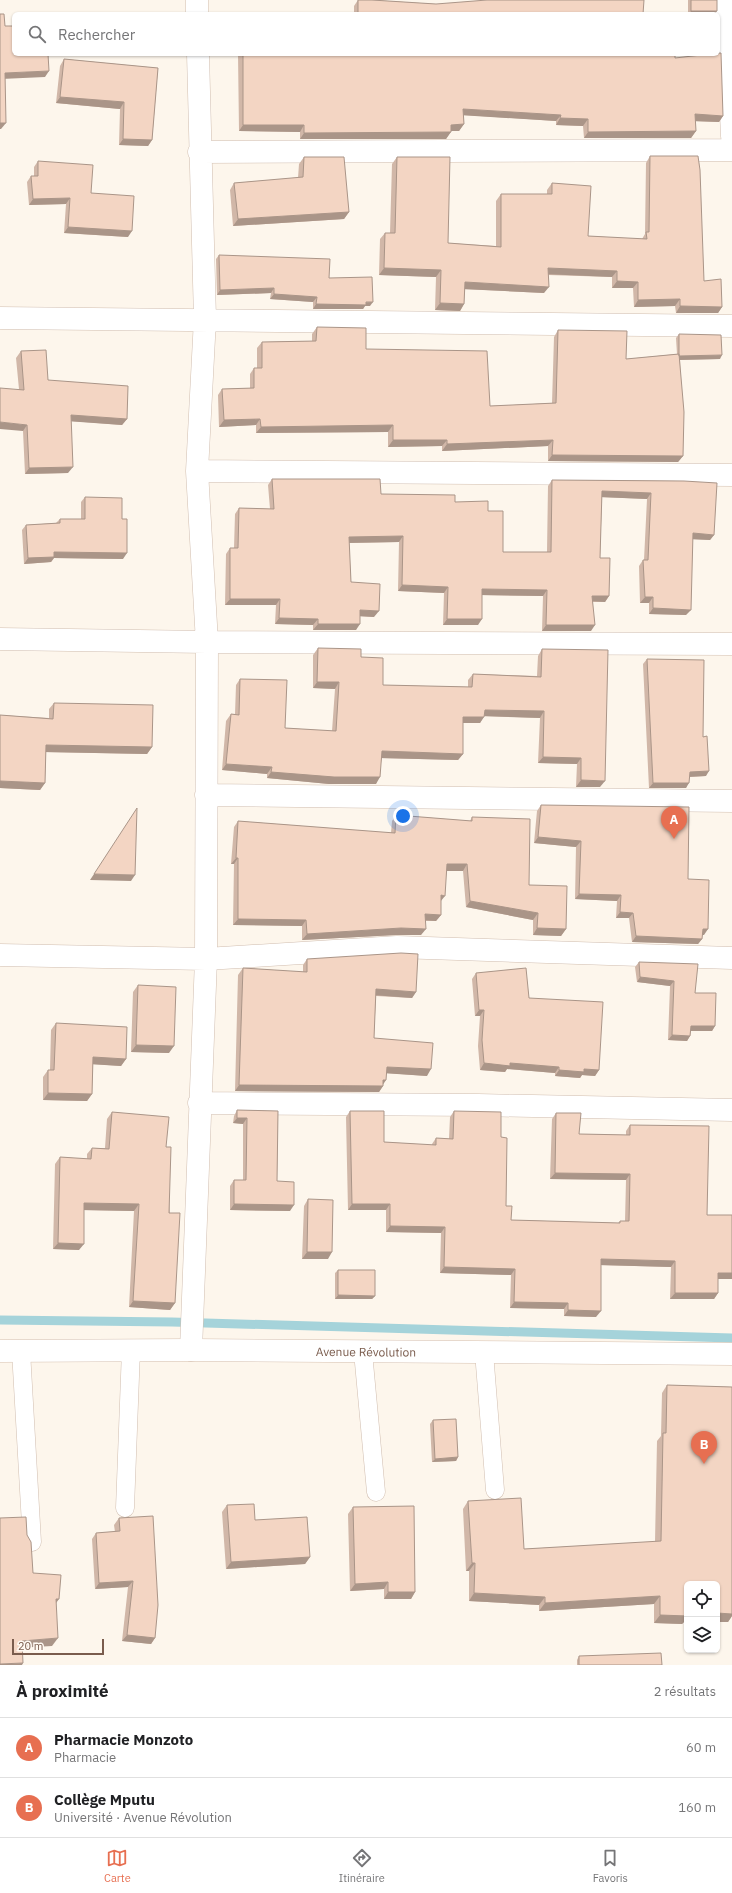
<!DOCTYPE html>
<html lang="fr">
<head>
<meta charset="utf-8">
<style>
  :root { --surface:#fff; --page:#f2f2f2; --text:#202124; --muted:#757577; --line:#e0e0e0; --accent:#e76f51 }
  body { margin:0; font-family:"IBM Plex Sans",sans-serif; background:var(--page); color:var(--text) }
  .controls { position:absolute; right:12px; bottom:12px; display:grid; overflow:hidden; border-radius:6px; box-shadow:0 1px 3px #0004 }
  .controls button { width:36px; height:36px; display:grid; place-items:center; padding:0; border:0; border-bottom:1px solid var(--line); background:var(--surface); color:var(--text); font:20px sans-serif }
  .scale { position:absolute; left:12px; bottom:10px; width:92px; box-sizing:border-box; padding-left:4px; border:2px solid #7a5c4d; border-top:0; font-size:11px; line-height:14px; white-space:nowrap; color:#7a5c4d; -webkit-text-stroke:3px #fffaf3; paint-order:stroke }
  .you { position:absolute; left:403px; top:816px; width:14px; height:14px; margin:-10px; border:3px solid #fff; border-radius:50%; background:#1a73e8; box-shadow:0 0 0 6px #1a73e833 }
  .badge { display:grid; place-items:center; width:26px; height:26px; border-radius:50%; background:var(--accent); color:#fff; font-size:13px; font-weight:700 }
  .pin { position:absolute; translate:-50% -33px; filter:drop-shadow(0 1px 2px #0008) }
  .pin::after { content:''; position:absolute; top:21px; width:14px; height:12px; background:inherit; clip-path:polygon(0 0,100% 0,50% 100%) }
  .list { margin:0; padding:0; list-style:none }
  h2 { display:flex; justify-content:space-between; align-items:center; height:52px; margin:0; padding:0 16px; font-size:17px }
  h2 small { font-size:13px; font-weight:400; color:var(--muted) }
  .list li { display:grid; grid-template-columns:26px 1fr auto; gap:12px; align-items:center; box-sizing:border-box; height:60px; padding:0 16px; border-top:1px solid var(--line) }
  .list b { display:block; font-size:15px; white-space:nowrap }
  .list p { margin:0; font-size:13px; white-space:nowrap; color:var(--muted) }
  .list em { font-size:13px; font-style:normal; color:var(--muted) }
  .icon { flex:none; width:22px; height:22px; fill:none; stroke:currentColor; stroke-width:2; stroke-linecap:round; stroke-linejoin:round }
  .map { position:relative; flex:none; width:732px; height:1665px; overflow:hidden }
  .search { position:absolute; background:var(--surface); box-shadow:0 1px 3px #0004; left:12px; right:12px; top:12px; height:44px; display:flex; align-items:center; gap:10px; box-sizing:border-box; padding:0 14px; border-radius:6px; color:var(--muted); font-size:15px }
  .sheet { height:172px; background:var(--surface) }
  nav { display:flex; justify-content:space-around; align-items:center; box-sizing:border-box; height:56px; border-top:1px solid var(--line); background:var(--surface); font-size:11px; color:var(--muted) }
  nav a { display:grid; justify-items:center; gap:2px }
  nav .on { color:var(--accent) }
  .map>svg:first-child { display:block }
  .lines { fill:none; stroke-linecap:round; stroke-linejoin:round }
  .stream { stroke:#a5d3da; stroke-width:9 }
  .lane-casing { stroke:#d1beb0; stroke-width:19 }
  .street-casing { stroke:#d1beb0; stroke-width:23 }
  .secondary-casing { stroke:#d6c0b0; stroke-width:23 }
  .lane { stroke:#fff; stroke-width:18 }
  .street { stroke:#fff; stroke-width:22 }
  .secondary { stroke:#fff; stroke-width:22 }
  .wall { fill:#d1b7a8 }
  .shaded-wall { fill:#aa9588 }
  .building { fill:#f3d5c3; stroke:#aa9588 }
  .labels { text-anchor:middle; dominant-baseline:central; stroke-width:4; stroke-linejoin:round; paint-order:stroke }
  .street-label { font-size:12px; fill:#7a5c4d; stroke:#fffaf3 }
</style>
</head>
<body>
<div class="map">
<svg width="732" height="1665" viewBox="0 0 732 1665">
  <rect width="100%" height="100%" fill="#fdf6ec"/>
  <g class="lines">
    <path class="stream" d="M0,1320L172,1322L732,1338"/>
    <g class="lane-casing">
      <path id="lane" d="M21,1351L32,1542
        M363,1352L376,1492
        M484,1352L495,1490
        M125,1508L131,1350"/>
    </g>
    <g class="street-casing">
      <path id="street" d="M197,0V14
        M726,0L732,136
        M199,152L732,150
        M0,318L732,326
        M197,471L732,475
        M0,639L207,642L732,644
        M206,795L732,801
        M0,955L206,959L397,947L732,958
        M199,1103L478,1105L732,1110
        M191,1350L206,959L207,642L197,471L205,319L198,54"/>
    </g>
    <g class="secondary-casing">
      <g id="secondary">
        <path id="s1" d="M0,1351L191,1350L732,1354"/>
      </g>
    </g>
    <use href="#lane" class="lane"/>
    <use href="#street" class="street"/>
    <use href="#secondary" class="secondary"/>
  </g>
  <path class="wall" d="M358,0H372L436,4L643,14H354V6Z
    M688,0H717V11L714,14H688Z
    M238,54H675V58L723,116L719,122L695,121L696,131L691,138H584L583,126L556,125V121L464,115V124L459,131H451L446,139H300V132L239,131Z
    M64,59L158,68L152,140L148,146L119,145L120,109L56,103L60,66Z
    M650,156L704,281L722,307L718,313H676L675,306L634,307L633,288H612V277L548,275L544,293L465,289L464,304L460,311L435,310L436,277L379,275L380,239L385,233H390L392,164L397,157L448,243L496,246V201L501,194H547V190L552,183L588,236L642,239L645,234L646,163Z
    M304,157L349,212L344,219L233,226L230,190L234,183L298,178L299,164Z
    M38,161L91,193L128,237L64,233L66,204L29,205L27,182L31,176H34V167Z
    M219,255L329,278L370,306H365L363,309H313V302L270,299L271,293L217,295L216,259Z
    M317,327L490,406L552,403L554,337L558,330L626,359L677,354L676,338L679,334L720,359L680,360L683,456L678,462L548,461V446L442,451V446L388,447V432L256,433V425L219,427L218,395L222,389L250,388V374L254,368H257V348L262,342L312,341V334Z
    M21,351L48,380L127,419L122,425L71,421L68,473L25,474L23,431L16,358Z
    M272,479L381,494L455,502L488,511L503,552H547L548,486L552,480L684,481L714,535L710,540L692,539L686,615L649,614V603H640L639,566L643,560H644L647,499L602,497L600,558L609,596L605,602H593L591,631H542L543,596L482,595L478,625H443L444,593L398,591L399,542L349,543L351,582L374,617L360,616L356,630H313V625L275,624L276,605H225L226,554L230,548H234L235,514L239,508L270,509L268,485Z
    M85,497L122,519L123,559L54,558L51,562L24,564L22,530L26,525L56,523L60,519H81V502Z
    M318,648L361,657L383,685L468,687V680L473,674L537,676L538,656L542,649L600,787H576L577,764L538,763L540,718L484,716L480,723H463V754L458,760L382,758L376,784H329L267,778V774L222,770L226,721L231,714H235L236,685L240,679L285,728L332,731L335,689L313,688V655Z
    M647,659L703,737L706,776L690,777L686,788H649L643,664Z
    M54,703L152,747L147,754L46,752L45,783L40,790L0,788V715L49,718V709Z
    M541,805L688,879L704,935H702V939L698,944L632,942L629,918H616L617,901L575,899L576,847L534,843L537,811Z
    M396,815L470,821L472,817L566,929L561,936L533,935V920L466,907L463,871H447L441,901V915L436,921H425L421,935H396L302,940V926L233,925L234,864H231L234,827L238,821L391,833L392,821Z
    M307,959L416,992L412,998L376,996L374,1038L427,1076L386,1073V1080L383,1084V1086L379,1092L235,1091L238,975L243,968L303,972V965Z
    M639,962L695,993L715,1026L712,1031H691L690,1036L687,1041L668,1040L670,986L637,982L635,967Z
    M476,973L529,998L599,1070L595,1076L582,1075L580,1078L555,1076V1073L507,1069L505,1072L480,1070L478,1046L480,1016H475L472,979Z
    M138,985L169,1053L131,1052L133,992Z
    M56,1023L126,1059L121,1066L93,1064L92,1094L87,1101L43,1100V1077L48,1070H50L51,1030Z
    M237,1110L278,1111L277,1181L290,1211L230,1210V1186L234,1180H243V1124L233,1123L234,1116Z
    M350,1111L384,1142L432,1145V1144L436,1138L449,1139L450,1117L454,1111L501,1137L506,1206L511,1220L618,1223L620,1221H625L626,1180L550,1179L552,1119L556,1113L579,1134L626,1135V1131L630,1125L707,1215H732V1279H718V1293L714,1299H670L671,1267L601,1265L596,1317L564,1316V1309L510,1308L511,1275L440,1273L441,1233L386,1232V1210H348L346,1117Z
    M112,1112L166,1147L175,1303L170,1310L129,1307L134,1211L84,1210L79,1250L53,1249L55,1164L60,1157L87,1159V1154L92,1148H105L107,1119Z
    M308,1199L328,1259H302L304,1206Z
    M338,1270L375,1296L372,1299H335V1273Z
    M667,1385L732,1387V1616L728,1622H717V1584L686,1620L682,1624L654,1623V1604L539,1611V1605L469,1601V1571H466L463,1509L468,1501L524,1549L655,1542L657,1441L661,1436L662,1393Z
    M433,1420L458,1457L456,1461L432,1462L430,1424Z
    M227,1505L255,1520L310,1557L305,1564L226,1569L222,1512Z
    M353,1507L415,1592L411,1599H384V1589L350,1591L348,1514Z
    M119,1518L155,1638L151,1644L122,1641L128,1587L95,1589L92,1539L96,1533L115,1532L114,1525Z
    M579,1656L662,1665H577V1660Z"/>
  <path class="shaded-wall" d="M691,11H717L714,14H689Z
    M49,71L45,77L1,79L5,73Z
    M60,97L124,102L120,109L56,103Z
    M463,109L561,115L556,121L459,115Z
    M695,114L723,116L719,122L690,121Z
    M560,118L588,119L583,126L556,125Z
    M0,123H6L1,129H0Z
    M464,124L459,131H446L451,125Z
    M243,125H304L300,132L239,131Z
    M696,131L691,138H584L588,132Z
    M451,132L446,139H300L304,133Z
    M123,139L152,140L148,146L119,145Z
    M70,198L66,204L29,205L33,199Z
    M349,212L344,219L233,226L238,219Z
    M68,227L132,231L128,237L64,233Z
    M384,268L441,270L436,277L379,275Z
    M548,268L617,271L612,277L543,274Z
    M617,281L638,282L633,288H612Z
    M465,282L549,287L544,293L461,289Z
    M274,288L271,293L217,295L220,290Z
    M274,294L317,297L313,302L270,299Z
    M680,299L675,306L634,307L638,300Z
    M373,302L370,306H365L363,309H313L316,304Z
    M440,303L464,304L460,311L435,310Z
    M680,306L722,307L718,313H676Z
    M722,355L720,359L677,360L679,356Z
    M71,415L127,419L122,425L66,421Z
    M260,419L256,425L219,427L224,420Z
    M0,422L27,425L23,431L0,429Z
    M393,425L388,432L256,433L261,427Z
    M393,440H447L442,446L388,447Z
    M553,440L548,446L442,451L447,444Z
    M552,455L683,456L678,462L548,461Z
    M73,467L68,473L25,474L29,468Z
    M602,491L651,493L647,499L598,497Z
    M693,533L714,535L710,540L688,539Z
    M403,536L399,542L345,543L349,537Z
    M54,552L127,553L123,559L54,558L51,562L24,564L28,558Z
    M402,585L448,587L444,593L398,591Z
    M482,589L547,590L543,596L478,595Z
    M592,596H609L605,602L588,601Z
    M645,597H653L649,603H640Z
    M230,599H280L276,605H225Z
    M653,608L691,610L686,615L649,614Z
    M360,610L379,611L374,617L355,616Z
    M279,618L318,619L313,625L275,624Z
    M447,619H482L478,625H443Z
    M318,624H360L356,630H313Z
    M546,625H595L591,631H542Z
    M317,682H339L335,689L313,688Z
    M485,710L544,711L540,718L480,716Z
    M463,717H484L480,723H459Z
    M46,745L152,747L147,754L42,752Z
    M382,751L463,754L458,760L378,758Z
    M543,757L581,758L577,764L538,763Z
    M226,764L272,767L267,774L222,770Z
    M709,771L706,776L686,777L690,772Z
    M271,772L380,777L376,784H329L267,778Z
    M581,780L605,781L600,787H576Z
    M0,781L45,783L40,790L0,788Z
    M653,783H689L686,788H649Z
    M538,837L581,841L576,847L534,843Z
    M236,858H238L234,864H231Z
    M447,864H467L463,871H443Z
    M94,874L135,875L131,881L90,880Z
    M579,894L621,895L617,901L575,899Z
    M441,895L445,896L440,902Z
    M470,901L538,913L533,920L466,907Z
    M620,912L633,913L629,918H616Z
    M425,914L441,915L436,921L421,920Z
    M238,919L306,920L302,926L233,925Z
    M401,928L426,929L421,935H396L302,940L307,934Z
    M537,928L566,929L561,936L533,935Z
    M703,929H708L704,935H699Z
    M636,936L702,939L698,944L632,942Z
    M640,977L674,981L670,986L637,982Z
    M376,989L416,992L412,998L372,995Z
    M479,1010H484L480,1016H475Z
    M691,1026H715L712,1031H688Z
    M672,1035L690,1036L687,1041L668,1040Z
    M136,1045L174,1046L169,1053L131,1052Z
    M93,1057L126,1059L121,1066L88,1064Z
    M484,1063H510L559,1067L555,1073L507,1069L505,1072L480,1070Z
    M387,1067L431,1069L427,1076L382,1073Z
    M584,1069L599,1070L595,1076L582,1075L580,1078L555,1076L559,1070Z
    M383,1080H386L382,1086H383L379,1092L235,1091L239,1085Z
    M48,1093L92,1094L87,1101L43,1100Z
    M237,1118H247L243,1124L233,1123Z
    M555,1173L630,1174L626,1180L550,1179Z
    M84,1203L139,1204L134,1211L80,1210Z
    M234,1204L294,1205L290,1211L230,1210Z
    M352,1204H390L386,1210H348Z
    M390,1226L445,1227L441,1233L386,1232Z
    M58,1243L84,1244L79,1250L53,1249Z
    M307,1252H332L328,1259H302Z
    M601,1259L675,1261L671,1267L597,1265Z
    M444,1267L515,1269L511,1275L440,1273Z
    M718,1273H732V1279H713Z
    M675,1293H718L714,1299H670Z
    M338,1295L375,1296L372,1299H335Z
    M133,1301L175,1303L170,1310L129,1307Z
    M514,1302L568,1303L564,1309L510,1308Z
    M568,1310L601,1311L596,1317L564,1316Z
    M458,1457L456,1461L432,1462L435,1459Z
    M310,1557L305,1564L226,1569L231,1562Z
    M472,1563H475L469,1571H466Z
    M133,1581L128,1587L95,1589L99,1583Z
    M388,1582L384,1589L350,1591L355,1584Z
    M388,1592H415L411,1599H384Z
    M474,1593L545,1597L539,1605L469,1601Z
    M660,1596L654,1604L539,1611L545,1603Z
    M56,1599H59L54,1606Z
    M687,1613V1620H686L682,1624L654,1623L660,1615Z
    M717,1613L732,1614V1616L728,1622H717Z
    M127,1635L155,1638L151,1644L122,1641Z
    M58,1638L52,1646L16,1648L22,1641Z
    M23,1663L22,1665H0V1664Z"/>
  <path class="building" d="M358,0H372L436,4L487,0H644L643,14H358Z
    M691,0H717V11H691Z
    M0,14H4L5,26H14V54H48L49,71L5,73L6,123H0Z
    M718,53H721L723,116L695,114L696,131L588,132V119L560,118L561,115L463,109L464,124L451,125V132L304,133V125H243V54H675V58L710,54H718Z
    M64,59L158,68L152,140L123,139L124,102L60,97Z
    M650,156H698L700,170L704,281L721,279L722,307L680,306V299L638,300V282L617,281V271L548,268L549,287L465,282L464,304L440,303L441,270L384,268L385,233H395L397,157H450L448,243L501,247V194H552V183L591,186L588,236L647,239L646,232H649Z
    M304,157H344L349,212L238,219L234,183L303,177Z
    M38,161L93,165L91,193L134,196L132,231L68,227L70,198L33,199L31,176H38Z
    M219,255L330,259L329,278L372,277L373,302H366V305L316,304L317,297L274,294V288L220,290Z
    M317,327L366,328V349L487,351L490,406L556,403L558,330L627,331L626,359L679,354L684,412L683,456L552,455L553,440L447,444V440H393V425L261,427L260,419L224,420L222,389L254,388V368H262V342L316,341Z
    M679,334L721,335L722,355L679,356Z
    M46,350L48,380L128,386L127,419L71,415L73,467L29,468L27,425L0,422V388L24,390L21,351Z
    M272,479H380L381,494L455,495V502L488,501V511H503V552H551L552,480L684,481L717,483L714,535L693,533L691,610L653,608V597H645L643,560H648L651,493L602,491L600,558H610L609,596H592L595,625H546L547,590L482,589V619H447L448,587L402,585L403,536L349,537L351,582L380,584L379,611L360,610V624H318V619L279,618L280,599H230V548H238L239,508L274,509Z
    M85,497L122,498V519H127V553L54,552V557L28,558L26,525L60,523V519H85Z
    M318,648L361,649V657L383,658V685L472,687L473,674L541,677L542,649L608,650L605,781L581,780V758L543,757L544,711L485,710L484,717H463V754L382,751L380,777H334L271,772L272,767L226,764L231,714L239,715L240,679L287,680L285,728L336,731L339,682H317Z
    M647,659L704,660L703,737L707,736L709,771L690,772L689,783H653Z
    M54,703L153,705L152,747L46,745L45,783L0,781V715L53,719Z
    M541,805L689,807L688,879L709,880L708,929H703L702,939L636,936L633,913L620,912L621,895L579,894L581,841L538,837Z
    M137,808L135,875L94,874Z
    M396,815L472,821V817L530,819L529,885L567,886L566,929L537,928L538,913L470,901L467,864H447L445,896L441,895V915L425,914L426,929L401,928L307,934L306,920L238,919V858H236L238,821L395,833Z
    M401,953L418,954L416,992L376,989L374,1038L433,1043L431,1069L387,1067L386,1080H383V1086L239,1085L243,968L307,972V959Z
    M639,962L698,964L695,993H716L715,1026H691L690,1036L672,1035L674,981L640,977Z
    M526,968L529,998L603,1002L599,1070L584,1069V1072L559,1070V1067L510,1063V1066L484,1063L482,1040L484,1010H479L476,973Z
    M138,985L176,987L174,1046L136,1045Z
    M56,1023L127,1027L126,1059L93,1057L92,1094L48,1093V1070H54Z
    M237,1110L278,1111L277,1181L294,1182V1205L234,1204V1180H246L247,1118H237Z
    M350,1111H384V1142L436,1145V1138L453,1139L454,1111L501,1112V1137L507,1138L506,1206H512L511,1220L620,1223V1221H629L630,1174L555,1173L556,1113H581L579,1134L630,1135V1125L709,1126L707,1215H732V1273H718V1293H675V1261L601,1259V1311L568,1310V1303L514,1302L515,1269L444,1267L445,1227L390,1226V1204H352Z
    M112,1112L169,1117L166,1147H171L169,1213H180L175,1303L133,1301L139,1204L84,1203V1244L58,1243L60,1157L91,1159L92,1148L109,1149Z
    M308,1199L333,1200L332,1252H307Z
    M338,1270H375V1296L338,1295Z
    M667,1385L732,1387V1614L717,1613V1584H687V1616L660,1615V1596L545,1603V1597L474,1593L475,1563H472L468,1501L521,1498L524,1549L661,1541L663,1433H666Z
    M456,1419L458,1457L435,1459L433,1420Z
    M254,1504L255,1520L307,1517L310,1557L231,1562L227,1505Z
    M414,1506L415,1592H388V1582L355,1584L353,1507Z
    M153,1516L158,1605L155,1638L127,1635L133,1581L99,1583L96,1533L120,1531L119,1518Z
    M26,1517L27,1535L31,1542L33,1573L61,1575L59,1599H56L58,1638L22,1641L23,1663L0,1664V1518Z
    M661,1653L662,1665H579V1656Z"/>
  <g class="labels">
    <g class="street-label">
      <text stroke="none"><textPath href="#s1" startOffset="366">Avenue Révolution</textPath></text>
    </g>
  </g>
</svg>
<div class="controls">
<button><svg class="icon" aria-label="locate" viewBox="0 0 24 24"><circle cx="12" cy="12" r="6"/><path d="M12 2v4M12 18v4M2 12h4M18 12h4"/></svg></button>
<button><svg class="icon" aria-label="layers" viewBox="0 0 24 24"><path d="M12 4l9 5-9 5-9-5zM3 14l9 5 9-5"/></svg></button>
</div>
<div class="scale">20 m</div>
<div class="you"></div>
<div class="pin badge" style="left:674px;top:839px">A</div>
<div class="pin badge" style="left:704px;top:1464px">B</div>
<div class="search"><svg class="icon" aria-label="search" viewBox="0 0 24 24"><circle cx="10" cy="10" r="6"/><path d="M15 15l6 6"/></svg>Rechercher</div>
</div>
<section class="sheet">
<h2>À proximité<small>2 résultats</small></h2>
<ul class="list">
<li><span class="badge">A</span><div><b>Pharmacie Monzoto</b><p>Pharmacie</p></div><em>60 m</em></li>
<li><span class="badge">B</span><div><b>Collège Mputu</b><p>Université · Avenue Révolution</p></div><em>160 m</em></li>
</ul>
</section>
<nav>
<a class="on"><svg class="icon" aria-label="map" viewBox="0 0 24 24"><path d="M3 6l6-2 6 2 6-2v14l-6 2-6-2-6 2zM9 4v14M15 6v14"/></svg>Carte</a>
<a><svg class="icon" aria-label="directions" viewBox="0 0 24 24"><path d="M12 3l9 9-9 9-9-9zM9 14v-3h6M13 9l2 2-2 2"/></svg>Itinéraire</a>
<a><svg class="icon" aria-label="saved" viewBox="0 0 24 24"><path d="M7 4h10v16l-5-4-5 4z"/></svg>Favoris</a>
</nav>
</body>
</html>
